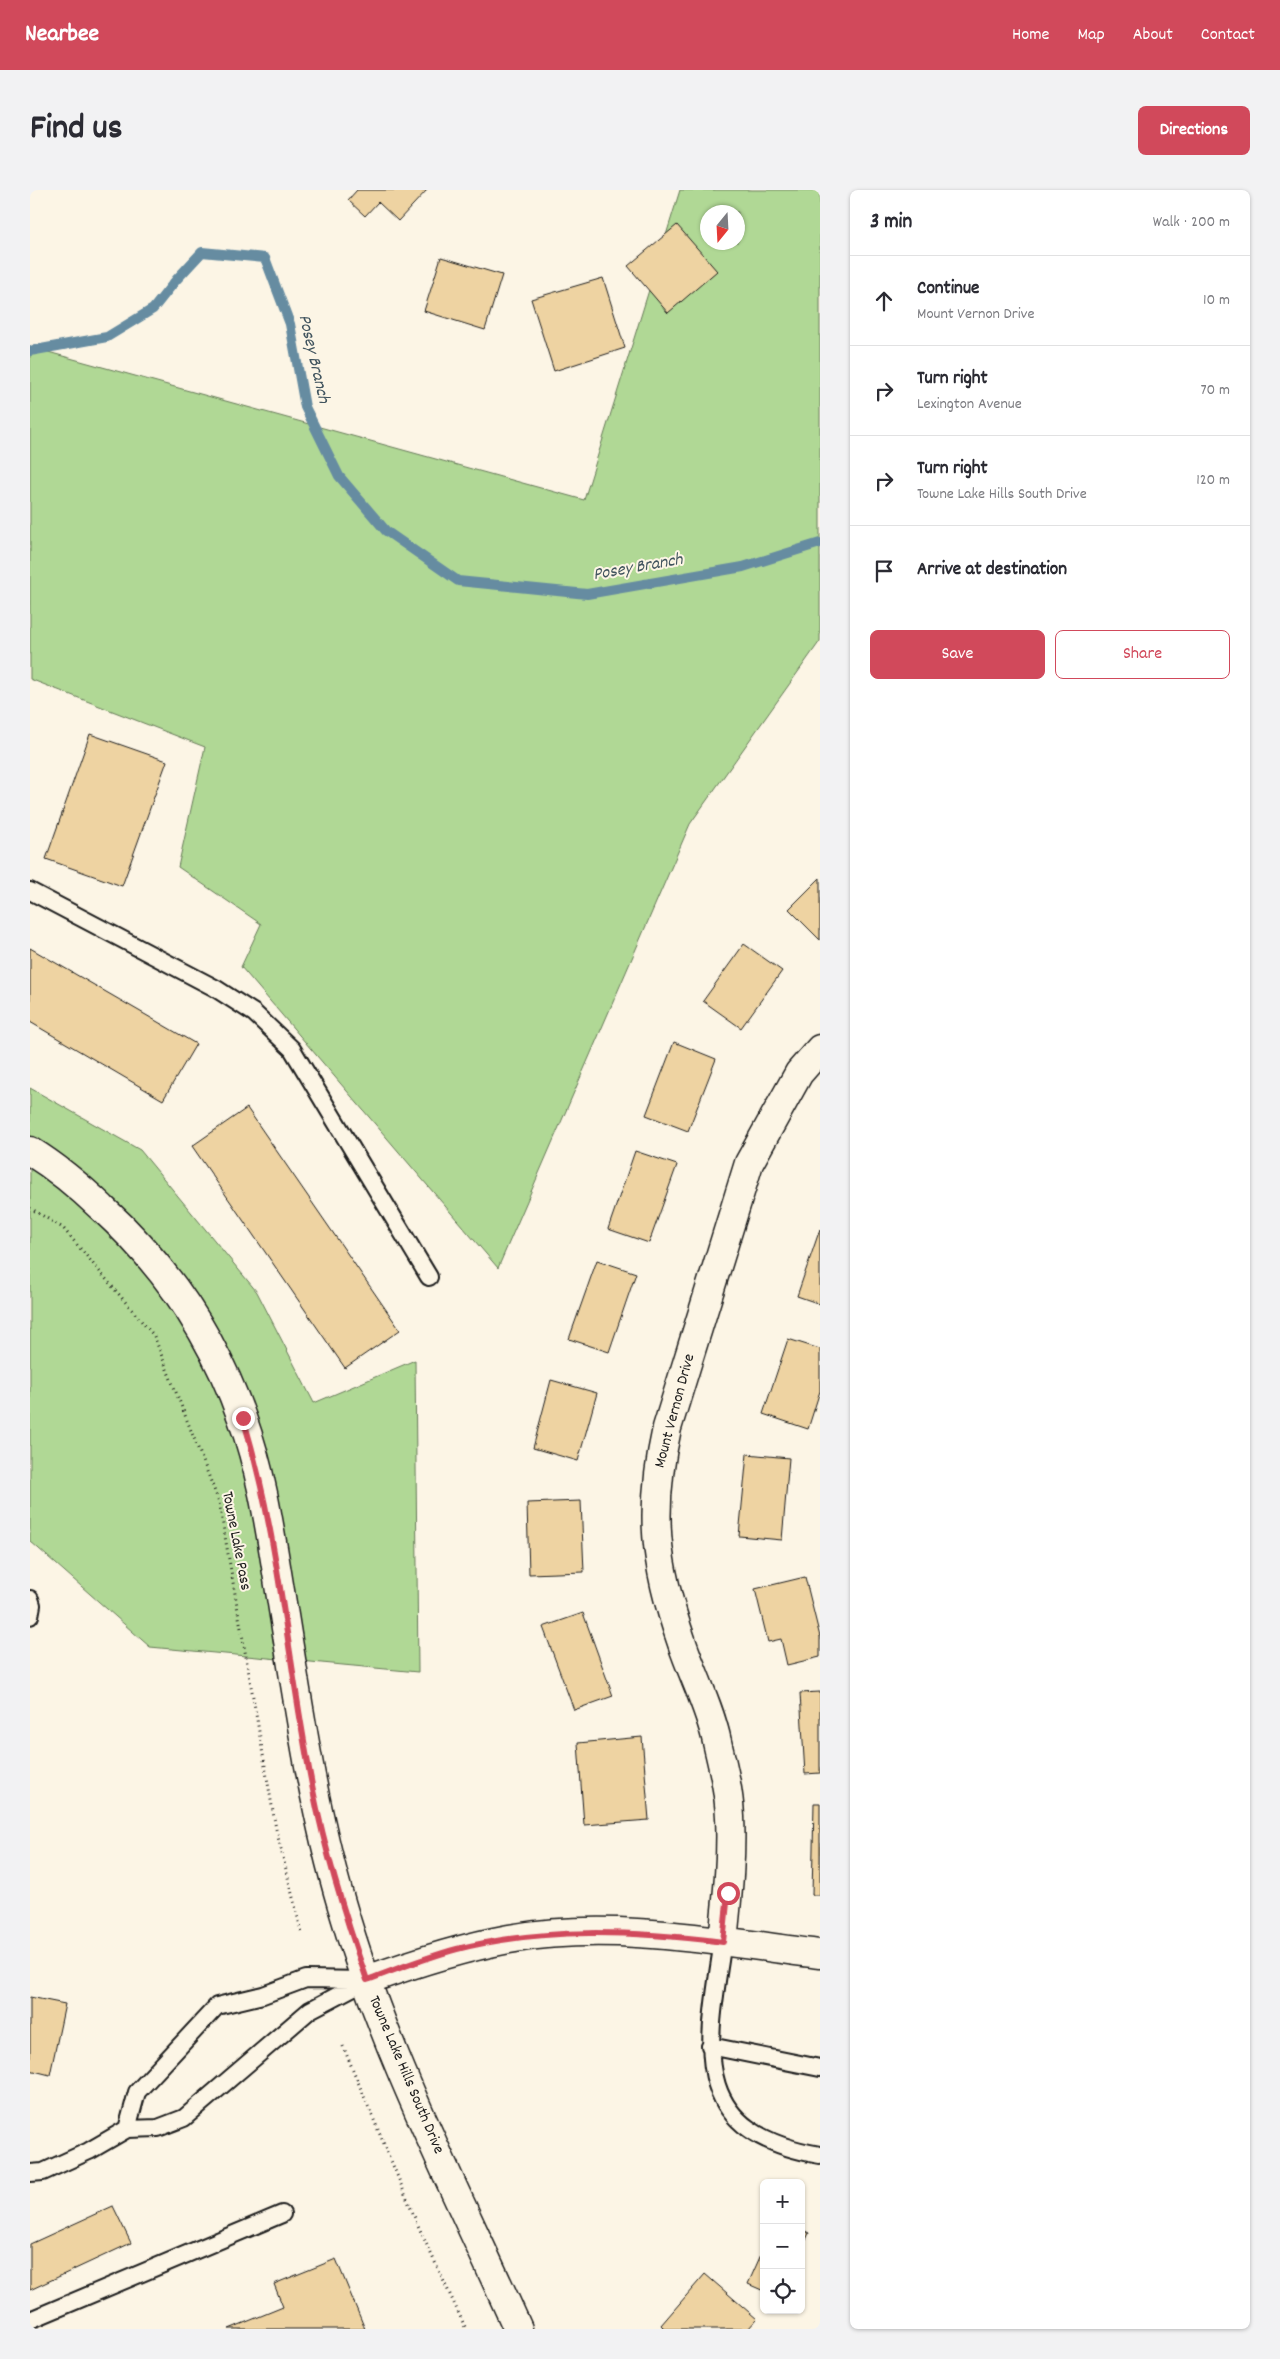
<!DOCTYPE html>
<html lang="en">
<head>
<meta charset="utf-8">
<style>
  :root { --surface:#fff; --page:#f2f2f3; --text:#2b2b33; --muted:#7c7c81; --line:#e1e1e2; --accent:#d1495b }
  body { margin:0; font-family:Dekko,sans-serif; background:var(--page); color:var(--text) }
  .controls { position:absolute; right:15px; bottom:15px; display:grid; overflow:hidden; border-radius:8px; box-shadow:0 1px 4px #0004 }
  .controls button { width:45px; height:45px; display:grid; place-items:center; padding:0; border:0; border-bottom:1px solid var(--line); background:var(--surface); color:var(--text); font:25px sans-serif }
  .compass { position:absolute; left:670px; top:15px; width:45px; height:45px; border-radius:50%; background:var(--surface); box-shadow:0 1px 4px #0004; rotate:198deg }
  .stop { position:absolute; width:15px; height:15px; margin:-11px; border:4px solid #d1495b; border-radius:50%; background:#fff }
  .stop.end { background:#d1495b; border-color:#fff; box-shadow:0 1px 5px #0008 }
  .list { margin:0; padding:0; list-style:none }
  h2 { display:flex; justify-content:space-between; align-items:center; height:65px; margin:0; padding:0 20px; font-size:21px }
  h2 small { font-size:16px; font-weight:400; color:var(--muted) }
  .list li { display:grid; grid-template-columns:32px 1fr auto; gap:15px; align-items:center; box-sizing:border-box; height:90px; padding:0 20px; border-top:1px solid var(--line) }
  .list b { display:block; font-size:19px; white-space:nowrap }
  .list p { margin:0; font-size:16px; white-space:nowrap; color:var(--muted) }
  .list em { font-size:16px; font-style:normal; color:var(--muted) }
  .actions { display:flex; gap:10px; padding:15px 20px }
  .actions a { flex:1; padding:11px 0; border:1px solid var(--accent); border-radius:8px; text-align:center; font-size:18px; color:var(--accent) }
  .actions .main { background:var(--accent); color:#fff }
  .icon { flex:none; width:28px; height:28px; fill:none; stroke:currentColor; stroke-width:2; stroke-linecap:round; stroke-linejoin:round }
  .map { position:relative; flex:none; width:790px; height:2139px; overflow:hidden; border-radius:8px }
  header { display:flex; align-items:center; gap:30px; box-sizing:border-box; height:70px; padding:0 25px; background:var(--accent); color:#fff }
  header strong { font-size:24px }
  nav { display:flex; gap:28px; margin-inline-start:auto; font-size:18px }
  .intro { display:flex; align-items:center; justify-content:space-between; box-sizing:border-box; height:120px; padding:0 30px }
  h1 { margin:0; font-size:35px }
  .button { padding:12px 22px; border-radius:8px; background:var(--accent); color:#fff; font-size:18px; font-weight:700 }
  main { display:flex; gap:30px; padding:0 30px }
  aside { flex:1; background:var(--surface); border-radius:8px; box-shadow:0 1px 4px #0004 }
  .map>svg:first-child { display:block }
  .green { fill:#b0d895; stroke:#667a58; fill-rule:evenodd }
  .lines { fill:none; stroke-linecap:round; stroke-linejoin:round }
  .stream { stroke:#668ca1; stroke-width:10 }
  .building { fill:#eed3a2; stroke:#1c1c1c }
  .service-casing { stroke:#1c1c1c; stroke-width:20 }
  .minor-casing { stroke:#1c1c1c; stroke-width:31 }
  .tertiary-casing { stroke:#1c1c1c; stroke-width:31 }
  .path { stroke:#1c1c1c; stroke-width:3; stroke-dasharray:1 4; stroke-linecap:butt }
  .service { stroke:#fcf5e5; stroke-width:16 }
  .minor { stroke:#fcf5e5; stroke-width:28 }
  .tertiary { stroke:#fcf5e5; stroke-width:28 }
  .route { stroke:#d1495b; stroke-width:6 }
  .labels { text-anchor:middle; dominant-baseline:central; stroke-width:4; stroke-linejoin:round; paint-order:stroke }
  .street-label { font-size:16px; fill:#1c1c1c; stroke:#fcf5e5 }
  .water-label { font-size:18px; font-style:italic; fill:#41545e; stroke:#fcf5e5 }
</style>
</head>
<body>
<header>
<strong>Nearbee</strong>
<nav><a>Home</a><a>Map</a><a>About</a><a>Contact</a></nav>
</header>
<div class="intro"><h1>Find us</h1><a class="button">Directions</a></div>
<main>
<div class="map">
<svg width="790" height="2139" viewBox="0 0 790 2139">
  <rect width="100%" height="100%" fill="#fcf5e5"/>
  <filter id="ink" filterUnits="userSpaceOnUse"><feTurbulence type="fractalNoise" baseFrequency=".02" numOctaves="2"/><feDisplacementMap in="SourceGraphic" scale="10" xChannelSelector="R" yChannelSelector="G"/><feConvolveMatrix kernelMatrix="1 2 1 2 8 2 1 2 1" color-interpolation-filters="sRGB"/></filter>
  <g filter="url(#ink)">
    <path class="green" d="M650,0H790V451L660,634L468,1078L211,777L231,734L148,677L175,557L0,489V157L554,310ZM678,22H708V52H678Z
      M0,898L110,960L227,1102L284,1213L385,1170L388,1482L120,1457L0,1351Z"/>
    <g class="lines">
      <path class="stream" d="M0,161L77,147L123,119L146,90L172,62L235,68L260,134L275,217L309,286L356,341L428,391L557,404L713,377L790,353"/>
    </g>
    <path class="building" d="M327,0H397L368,31L348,12L335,26L318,10Z
      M647,35L687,81L638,123L598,76Z
      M411,67L472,85L455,140L394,121Z
      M573,88L595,158L524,181L501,109Z
      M60,544L137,571L92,696L16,669Z
      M790,688V750L759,719Z
      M714,754L752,781L711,838L673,811Z
      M0,758L166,854L133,910L0,832Z
      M644,852L686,869L658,941L616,925Z
      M217,918L370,1140L315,1178L162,956Z
      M605,961L647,975L619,1053L578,1039Z
      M790,1039V1114L767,1106Z
      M567,1070L606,1083L579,1162L539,1149Z
      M758,1149L790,1159V1201L778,1239L733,1224Z
      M521,1190L567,1203L548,1271L503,1258Z
      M717,1264L759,1268L752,1350L709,1346Z
      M551,1311L554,1382L499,1384L497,1313Z
      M775,1387L790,1447V1467L757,1475L751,1449L738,1452L725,1399Z
      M553,1423L583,1506L544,1520L513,1437Z
      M790,1502V1583L775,1584L770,1503Z
      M612,1547L619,1630L554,1635L548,1553Z
      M784,1613H790V1705H782Z
      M0,1807L35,1814L20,1885L0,1880Z
      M83,2016L101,2053L0,2100V2054Z
      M771,2039L779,2043L771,2061Z
      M734,2058V2101L718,2094Z
      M306,2069L335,2139H199L253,2117L244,2094Z
      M675,2084L727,2129L718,2139H635L631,2135Z"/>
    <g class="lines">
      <g class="service-casing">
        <path id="service" d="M0,701L185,798L224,823L262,859L399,1087
          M0,1409L2,1415L0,1426
          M693,1751C677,1857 656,1942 790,1965
          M680,1856L790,1878
          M97,1939L107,1902L187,1816L233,1805L276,1789L335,1790
          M0,1983L13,1982L59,1961L97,1939L128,1938L154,1928L280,1820L337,1790
          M0,2130L252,2024"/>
      </g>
      <g class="minor-casing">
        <path id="minor" d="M693,1751C697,1710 702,1668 700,1627C699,1602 693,1577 687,1552C680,1518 663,1486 652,1453C624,1373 619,1320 637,1238L719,973L769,883L790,859
          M337,1790C384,1773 430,1758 479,1749C582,1731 687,1751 790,1764"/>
      </g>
      <g class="tertiary-casing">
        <path id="tertiary" d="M0,961C26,977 50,997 72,1018C136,1076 183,1146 212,1228C233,1285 241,1347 251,1407C268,1511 282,1615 312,1716C354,1862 426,2000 488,2139"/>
      </g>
      <path class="path" d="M0,1018L33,1038L124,1146L189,1312L246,1639L272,1744
        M313,1856L390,2040L436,2139"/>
      <use href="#service" class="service"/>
      <use href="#minor" class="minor"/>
      <use href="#tertiary" class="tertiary"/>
    </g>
  </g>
  <g class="lines" filter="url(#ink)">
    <path class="route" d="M213,1228C250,1349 258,1477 283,1600C296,1665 315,1727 337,1790C367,1779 397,1767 427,1759C515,1737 604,1741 693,1752L698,1703"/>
  </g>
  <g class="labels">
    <g class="street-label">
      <text transform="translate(645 1221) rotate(-75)">Mount Vernon Drive</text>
      <text transform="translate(206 1351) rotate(79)">Towne Lake Pass</text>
      <text transform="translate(376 1885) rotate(67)">Towne Lake Hills South Drive</text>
    </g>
    <g class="water-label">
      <text transform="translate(283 169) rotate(77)">Posey Branch</text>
      <text transform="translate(608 378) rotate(-10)">Posey Branch</text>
    </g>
  </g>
</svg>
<div class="controls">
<button>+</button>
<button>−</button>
<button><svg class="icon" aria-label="locate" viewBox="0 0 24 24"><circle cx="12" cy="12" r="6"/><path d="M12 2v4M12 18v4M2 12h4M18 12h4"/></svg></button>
</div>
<svg class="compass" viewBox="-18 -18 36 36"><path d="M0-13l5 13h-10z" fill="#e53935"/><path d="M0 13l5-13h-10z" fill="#7c7c81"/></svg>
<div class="stop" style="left:698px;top:1703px"></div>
<div class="stop end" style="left:213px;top:1228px"></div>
</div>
<aside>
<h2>3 min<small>Walk · 200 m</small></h2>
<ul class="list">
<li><svg class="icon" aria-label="ahead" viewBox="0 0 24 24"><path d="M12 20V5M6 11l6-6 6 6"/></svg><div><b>Continue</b><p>Mount Vernon Drive</p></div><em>10 m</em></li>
<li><svg class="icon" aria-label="right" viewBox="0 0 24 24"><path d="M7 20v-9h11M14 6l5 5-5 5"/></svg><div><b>Turn right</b><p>Lexington Avenue</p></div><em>70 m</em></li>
<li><svg class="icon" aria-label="right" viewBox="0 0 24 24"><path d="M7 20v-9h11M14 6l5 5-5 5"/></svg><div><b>Turn right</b><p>Towne Lake Hills South Drive</p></div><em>120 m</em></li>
<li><svg class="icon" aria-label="arrive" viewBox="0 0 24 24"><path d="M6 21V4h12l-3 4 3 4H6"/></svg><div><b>Arrive at destination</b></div></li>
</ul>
<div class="actions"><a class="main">Save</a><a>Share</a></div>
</aside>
</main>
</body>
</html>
